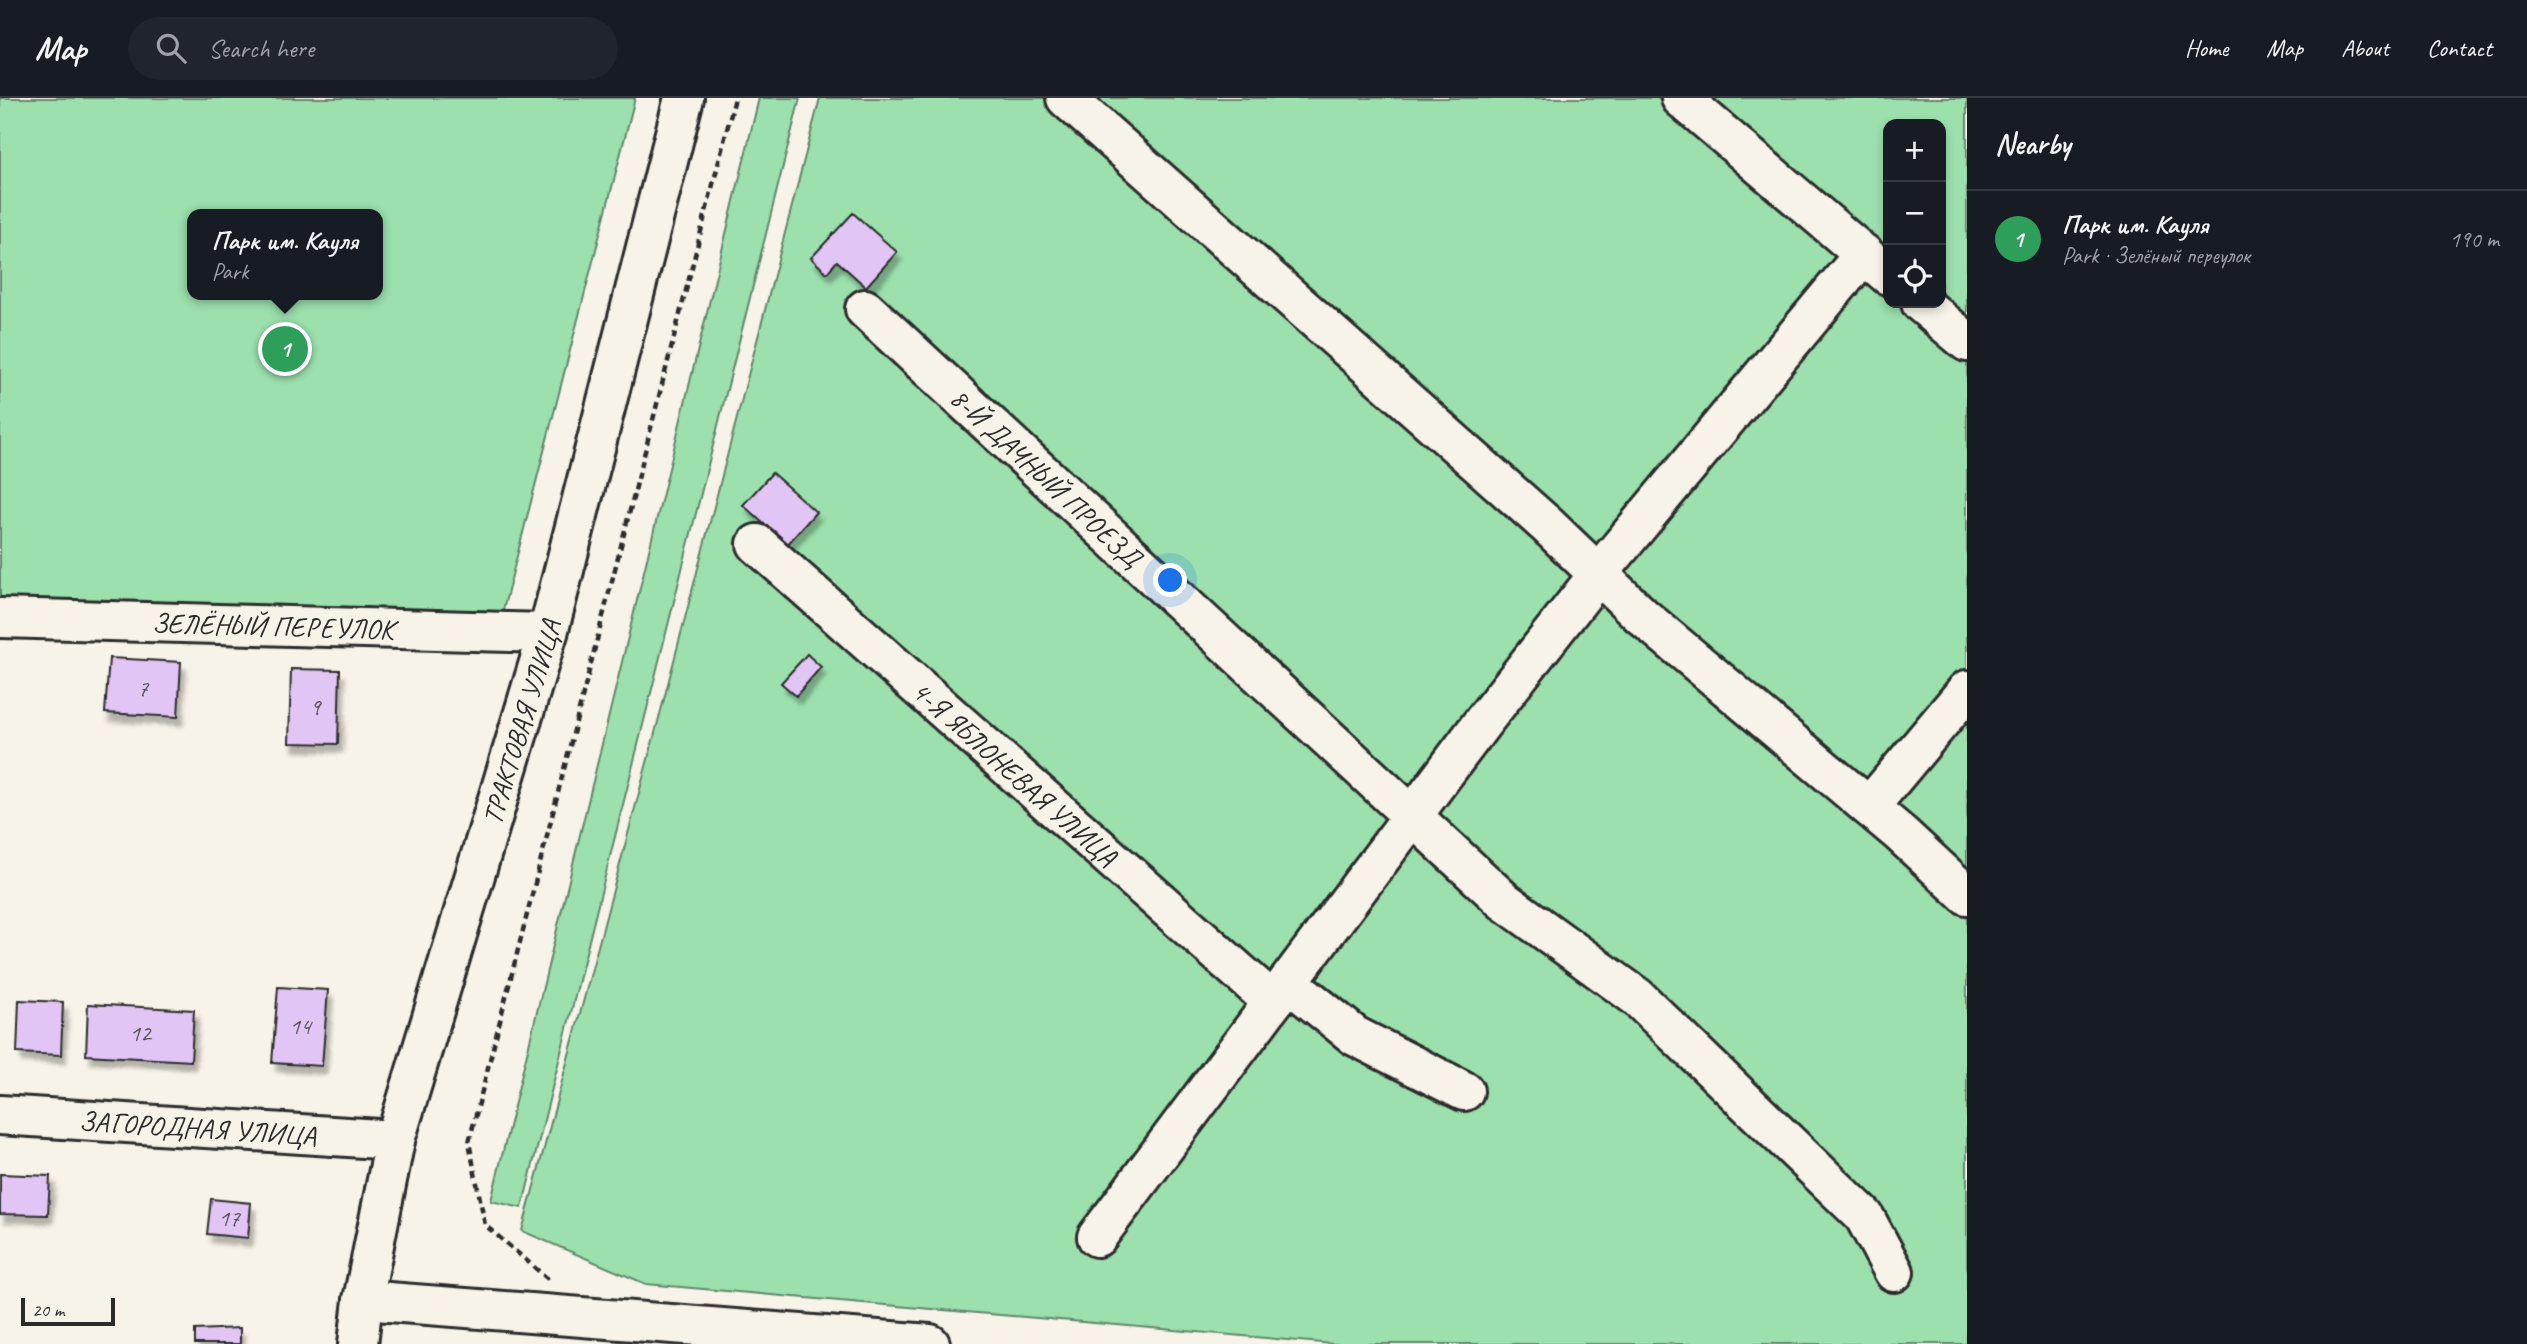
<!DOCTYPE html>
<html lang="en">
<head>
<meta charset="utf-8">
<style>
  :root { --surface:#171b24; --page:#20242c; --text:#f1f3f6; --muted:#9ea1a6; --line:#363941; --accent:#2563eb }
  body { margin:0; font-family:Caveat,sans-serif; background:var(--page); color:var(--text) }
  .controls { position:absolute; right:21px; top:21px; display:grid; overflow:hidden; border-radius:14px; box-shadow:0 4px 10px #0003 }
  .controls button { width:63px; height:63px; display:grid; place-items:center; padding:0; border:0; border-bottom:2px solid var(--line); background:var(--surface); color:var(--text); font:35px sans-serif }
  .scale { position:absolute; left:21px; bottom:18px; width:94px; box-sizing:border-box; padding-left:7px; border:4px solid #2b2b2b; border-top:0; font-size:19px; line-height:24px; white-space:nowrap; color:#2b2b2b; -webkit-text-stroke:5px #f7f3e8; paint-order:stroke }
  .you { position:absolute; left:1171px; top:483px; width:24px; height:24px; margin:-18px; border:5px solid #fff; border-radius:50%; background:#1a73e8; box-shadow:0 0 0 10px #1a73e833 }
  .badge { display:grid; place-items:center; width:46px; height:46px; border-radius:50%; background:var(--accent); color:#fff; font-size:23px; font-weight:700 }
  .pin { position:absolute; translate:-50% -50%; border:4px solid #fff; box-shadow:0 2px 7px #0006 }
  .popup { position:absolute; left:187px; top:111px; width:196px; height:91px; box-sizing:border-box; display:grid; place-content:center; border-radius:14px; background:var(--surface); filter:drop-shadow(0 2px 5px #0005); font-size:23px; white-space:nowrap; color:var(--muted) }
  .popup b { font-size:26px; color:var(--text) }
  .popup::after { content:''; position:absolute; left:50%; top:100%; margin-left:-14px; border:14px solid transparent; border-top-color:var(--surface) }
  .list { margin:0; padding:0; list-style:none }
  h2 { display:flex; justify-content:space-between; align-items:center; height:91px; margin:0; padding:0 28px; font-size:30px }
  h2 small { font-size:23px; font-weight:400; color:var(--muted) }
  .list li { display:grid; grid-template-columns:46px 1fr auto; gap:21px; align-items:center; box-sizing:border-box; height:98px; padding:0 28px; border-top:2px solid var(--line) }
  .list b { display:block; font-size:26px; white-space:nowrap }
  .list p { margin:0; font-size:23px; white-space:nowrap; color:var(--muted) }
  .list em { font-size:23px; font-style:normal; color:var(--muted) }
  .icon { flex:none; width:38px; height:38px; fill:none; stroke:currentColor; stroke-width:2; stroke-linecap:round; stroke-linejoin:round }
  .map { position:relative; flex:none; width:1967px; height:1246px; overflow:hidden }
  header { display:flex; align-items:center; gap:42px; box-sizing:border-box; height:98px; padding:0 35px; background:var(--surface); border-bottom:2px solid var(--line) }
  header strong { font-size:33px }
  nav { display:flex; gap:38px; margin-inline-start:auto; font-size:24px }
  .search { width:490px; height:63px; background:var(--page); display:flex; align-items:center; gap:18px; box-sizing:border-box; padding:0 24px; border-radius:38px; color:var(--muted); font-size:26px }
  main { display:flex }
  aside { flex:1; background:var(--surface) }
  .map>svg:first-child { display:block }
  .green { fill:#9be0ad; stroke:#63866c; stroke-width:2; fill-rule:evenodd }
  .building { fill:#e1c6f5; stroke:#2b2b2b; stroke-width:2; filter:url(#shadow) }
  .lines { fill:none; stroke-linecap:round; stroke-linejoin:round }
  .minor-casing { stroke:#2b2b2b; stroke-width:44 }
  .path { stroke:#2b2b2b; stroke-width:4.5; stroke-dasharray:7 5; stroke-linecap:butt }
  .minor { stroke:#f7f3e8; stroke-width:38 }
  .labels { text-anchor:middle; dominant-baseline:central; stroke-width:5; stroke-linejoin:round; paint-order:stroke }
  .number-label { font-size:24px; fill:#58525e }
  .street-label { font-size:28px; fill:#2b2b2b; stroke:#f7f3e8 }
</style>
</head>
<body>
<header>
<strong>Map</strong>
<div class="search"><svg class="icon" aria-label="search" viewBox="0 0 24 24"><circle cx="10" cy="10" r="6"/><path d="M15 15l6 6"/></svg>Search here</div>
<nav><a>Home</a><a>Map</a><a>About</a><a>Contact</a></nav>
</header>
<main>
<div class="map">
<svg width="1967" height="1246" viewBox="0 0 1967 1246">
  <defs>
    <filter id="shadow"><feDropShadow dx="4.5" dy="8" stdDeviation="2" flood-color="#0004"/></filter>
  </defs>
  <rect width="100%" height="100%" fill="#f7f3e8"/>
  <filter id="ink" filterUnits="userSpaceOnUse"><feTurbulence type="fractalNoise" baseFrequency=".0143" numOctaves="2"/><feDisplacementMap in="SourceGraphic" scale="14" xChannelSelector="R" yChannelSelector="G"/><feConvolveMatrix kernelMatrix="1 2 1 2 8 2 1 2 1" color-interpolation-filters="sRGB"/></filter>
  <g filter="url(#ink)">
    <path class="green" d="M0,0H635L500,524L0,502ZM192,116H378V197H192Z
      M759,0H800L522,1110L491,1103Z
      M820,0H1967V1246H1333L646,1186L522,1133L663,605ZM1888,26H1941V205H1888Z"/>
    <path class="building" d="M853,115L897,154L866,189L837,163L827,175L811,160Z
      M772,375L816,414L787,447L743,407Z
      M807,556L821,569L796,598L781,585Z
      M109,560L181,564L178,619L105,615Z
      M291,571L340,572L338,646L289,645Z
      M278,889L328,892L322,968L272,965Z
      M19,902L63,904L61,957L17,955Z
      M88,906L194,912L191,963L86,957Z
      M0,1076L50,1078L48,1117L0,1116Z
      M211,1101L251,1105L248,1140L207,1136Z
      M240,1230V1246H195V1232Z"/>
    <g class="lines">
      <g class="minor-casing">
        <g id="minor">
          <path d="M1066,0L1547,427L1642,518L1901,736L1967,797"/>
          <path d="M1681,0L1888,177"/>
          <path d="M1921,205L1967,244"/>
          <path id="s1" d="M865,211L1504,803L1637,899L1864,1118L1894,1174"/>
          <path id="s2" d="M757,446L1273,904"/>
          <path id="s3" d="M0,520L548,535"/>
          <path d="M1869,709L1967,592"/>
          <path d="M1288,884L1355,938L1464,993"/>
          <path id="s4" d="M0,1017L395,1042"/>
          <path d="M1097,1139L1482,625L1612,459L1864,156"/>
          <path d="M363,1202L930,1246"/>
          <path id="s5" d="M358,1246L363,1202L395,1042L548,535L684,0"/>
        </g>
      </g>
      <path class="path" d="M548,1181L485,1127L469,1044L735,0"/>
      <use href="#minor" class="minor"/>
    </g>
  </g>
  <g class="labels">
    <g class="number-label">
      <text x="143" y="590">7</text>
      <text x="315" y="609">9</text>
      <text x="300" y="928">14</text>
      <text x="140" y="935">12</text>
      <text x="229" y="1120">17</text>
    </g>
    <g class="street-label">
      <text stroke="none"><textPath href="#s1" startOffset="247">8-Й ДАЧНЫЙ ПРОЕЗД</textPath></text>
      <text stroke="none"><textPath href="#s3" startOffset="273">ЗЕЛЁНЫЙ ПЕРЕУЛОК</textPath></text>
      <text stroke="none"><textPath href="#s5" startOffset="644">ТРАКТОВАЯ УЛИЦА</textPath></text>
      <text stroke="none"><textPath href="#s2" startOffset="345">4-Я ЯБЛОНЕВАЯ УЛИЦА</textPath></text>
      <text stroke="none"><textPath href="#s4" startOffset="198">ЗАГОРОДНАЯ УЛИЦА</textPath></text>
    </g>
  </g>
</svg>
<div class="controls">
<button>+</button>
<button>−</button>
<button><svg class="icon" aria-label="locate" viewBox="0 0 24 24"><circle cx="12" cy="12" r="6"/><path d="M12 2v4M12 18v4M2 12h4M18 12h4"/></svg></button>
</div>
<div class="scale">20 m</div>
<div class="you"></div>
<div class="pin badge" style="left:285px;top:251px;background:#2e9e5b">1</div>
<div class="popup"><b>Парк им. Кауля</b>Park</div>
</div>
<aside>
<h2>Nearby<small></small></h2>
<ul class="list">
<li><span class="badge" style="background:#2e9e5b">1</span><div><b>Парк им. Кауля</b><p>Park · Зелёный переулок</p></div><em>190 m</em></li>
</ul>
</aside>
</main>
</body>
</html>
